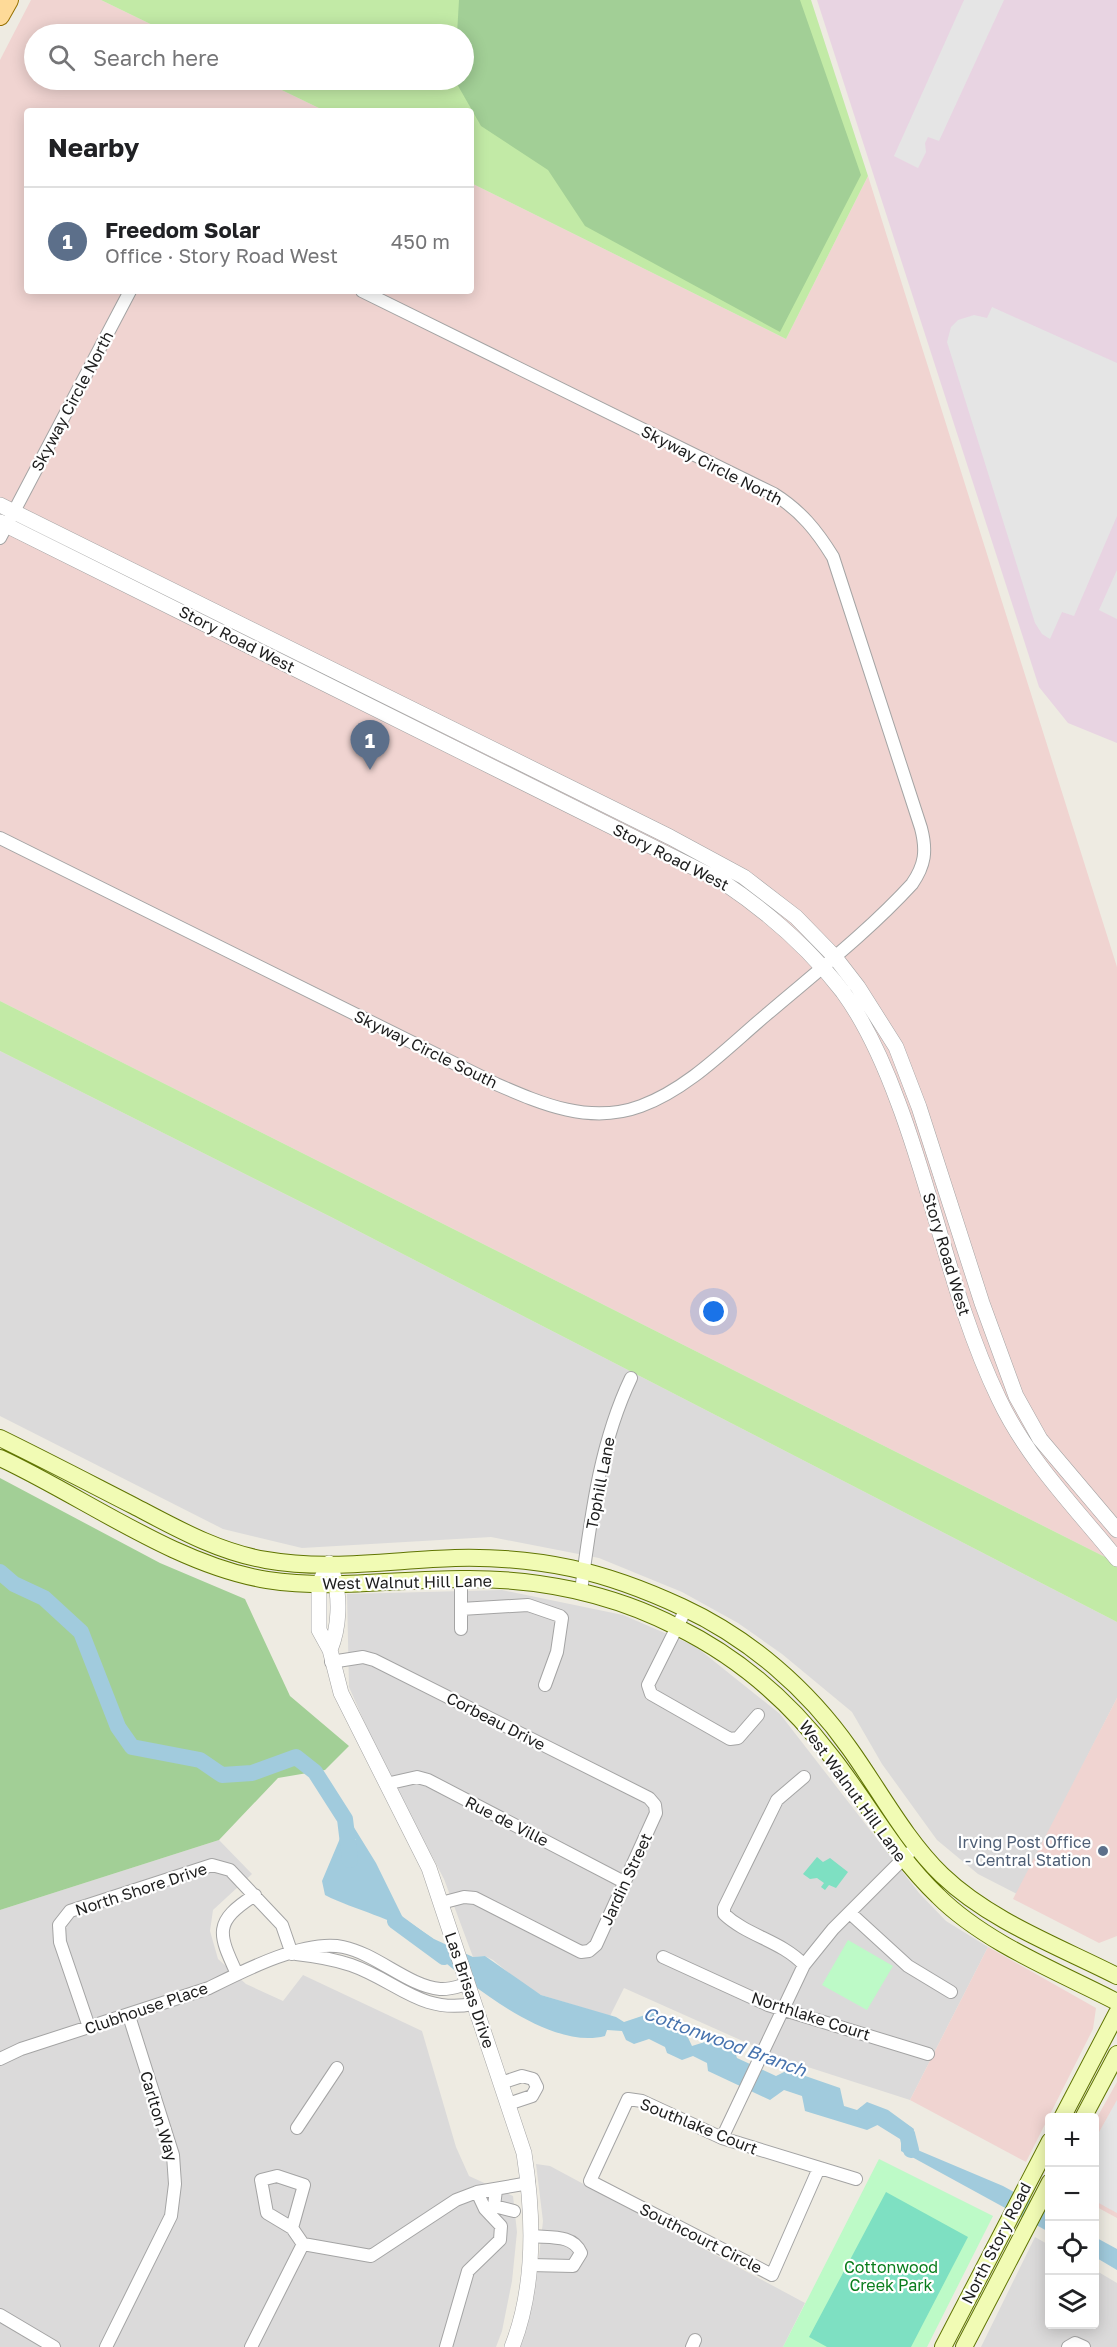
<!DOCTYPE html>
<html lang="en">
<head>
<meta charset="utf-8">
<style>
  :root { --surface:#fff; --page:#f2f2f2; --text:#202124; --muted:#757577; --line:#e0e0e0; --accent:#7c3aed }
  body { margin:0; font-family:"Golos Text",sans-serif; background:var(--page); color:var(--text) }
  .controls { position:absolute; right:18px; bottom:18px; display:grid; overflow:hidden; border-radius:6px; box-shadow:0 3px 15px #0003 }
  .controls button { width:54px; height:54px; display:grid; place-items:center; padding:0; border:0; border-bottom:2px solid var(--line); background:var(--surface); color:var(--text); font:30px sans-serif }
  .you { position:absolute; left:714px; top:1312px; width:21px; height:21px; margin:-15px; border:4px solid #fff; border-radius:50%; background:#1a73e8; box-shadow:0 0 0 9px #1a73e833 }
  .badge { display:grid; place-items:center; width:39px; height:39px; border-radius:50%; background:var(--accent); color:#fff; font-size:20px; font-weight:700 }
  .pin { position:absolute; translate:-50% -50px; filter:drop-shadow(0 2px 3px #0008) }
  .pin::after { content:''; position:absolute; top:32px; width:21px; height:18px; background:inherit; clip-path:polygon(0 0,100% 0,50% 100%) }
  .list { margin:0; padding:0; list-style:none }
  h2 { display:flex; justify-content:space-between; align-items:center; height:78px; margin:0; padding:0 24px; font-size:26px }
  h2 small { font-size:20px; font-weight:400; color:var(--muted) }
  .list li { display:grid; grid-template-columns:39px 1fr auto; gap:18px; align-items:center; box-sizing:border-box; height:108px; padding:0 24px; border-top:2px solid var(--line) }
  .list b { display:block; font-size:22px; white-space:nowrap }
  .list p { margin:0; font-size:20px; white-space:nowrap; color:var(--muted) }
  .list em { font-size:20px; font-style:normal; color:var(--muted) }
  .icon { flex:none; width:33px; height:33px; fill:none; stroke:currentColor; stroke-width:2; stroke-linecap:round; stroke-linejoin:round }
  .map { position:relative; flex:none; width:1117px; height:2347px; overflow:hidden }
  .search { position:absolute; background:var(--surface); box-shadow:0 3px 15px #0003; left:24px; top:24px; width:450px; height:66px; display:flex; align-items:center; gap:15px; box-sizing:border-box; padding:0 21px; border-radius:33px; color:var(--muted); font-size:22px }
  .panel { position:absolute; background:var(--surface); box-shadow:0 3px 15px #0003; left:24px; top:108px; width:450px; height:186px; border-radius:6px }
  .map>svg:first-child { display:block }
  .residential { fill:#dbdada }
  .commercial { fill:#f0d4d1 }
  .industrial { fill:#e8d4e2 }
  .grass { fill:#c2eaa6 }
  .forest { fill:#a2cf96 }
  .park { fill:#bdfac7 }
  .pitch { fill:#7ee0c2 }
  .parking { fill:#e5e5e5 }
  .water { fill:#a1cbdd }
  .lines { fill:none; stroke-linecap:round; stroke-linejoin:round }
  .river { stroke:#a1cbdd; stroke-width:16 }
  .minor-casing { stroke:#a4a4a4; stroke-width:14 }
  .tertiary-casing { stroke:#a4a4a4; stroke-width:16 }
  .secondary-casing { stroke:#607502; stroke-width:18 }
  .primary-casing { stroke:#967000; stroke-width:20 }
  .minor { stroke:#fff; stroke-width:12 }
  .tertiary { stroke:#fff; stroke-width:15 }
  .secondary { stroke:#f1fbb4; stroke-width:16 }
  .primary { stroke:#feda98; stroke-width:18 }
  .service-dot { fill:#5c6f8a; stroke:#fff; stroke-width:2 }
  .labels { text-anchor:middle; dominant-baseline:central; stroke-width:4.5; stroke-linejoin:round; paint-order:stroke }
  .street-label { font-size:16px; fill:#1d1d1d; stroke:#fff }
  .service-label { font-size:16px; fill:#4e5e75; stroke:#fff; text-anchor:end }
  .park-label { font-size:16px; fill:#097d1c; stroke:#fff }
  .water-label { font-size:18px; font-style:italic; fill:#4773ae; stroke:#fff }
</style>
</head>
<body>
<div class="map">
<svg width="1117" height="2347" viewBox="0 0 1117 2347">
  <rect width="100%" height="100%" fill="#eeebe2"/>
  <path class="residential" d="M0,1051L333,1218L1117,1622V1698L1017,1894L978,1874L937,1840L882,1764L852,1712L782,1654L738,1623L682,1592L599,1558L491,1537L302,1548L223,1529L0,1416Z
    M502,1590L623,1615L695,1646L780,1714L919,1893L946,1921L988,1947L910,2100L783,2059L624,1988L610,2016L541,1995L521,1983L493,1960L485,1956L473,1957L444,1879L377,1751L349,1687L347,1594Z
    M219,1840L252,1874L213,1910L210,1931L218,1959L246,1984L283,2001L303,1975L422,2031L456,2147L469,2176L513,2196L517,2232L512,2281L502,2331L496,2347H0V1910Z
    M536,2164L550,2166L805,2303L783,2347H518L527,2324L537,2274L543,2221Z
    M1035,2237L1049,2245L1050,2324H1094L1095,2270L1117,2283V2347H981Z"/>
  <path class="commercial" d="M31,0H101L171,34H34V80H261L325,111H27V291H471V183L786,339L868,176L1117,967V1563L0,1001V60Z
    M1117,1698V1936L1099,1943L1013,1899Z
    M988,1947L1096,2008L1093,2029L1026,2162L910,2100Z
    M1117,2082V2218L1095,2206V2121Z"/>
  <path class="industrial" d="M817,0H1117V743L1068,723L1039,687Z"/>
  <path class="grass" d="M101,0H811L868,176L786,339L471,183V111H325L261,80H464V34H171Z
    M0,1001L1113,1561L1117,1566V1622L333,1218L0,1051Z"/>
  <path class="forest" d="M459,0H800L861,175L780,332L585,226L548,170L481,126L457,84V80H464V34H457Z
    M0,1478L160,1563L245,1599L290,1696L349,1746L325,1770L278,1778L219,1840L0,1910Z"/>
  <path class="park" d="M848,1940L893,1966L867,2010L822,1985Z
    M879,2159L993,2216L927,2347H783Z"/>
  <path class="pitch" d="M817,1857L823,1862L830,1858L848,1872L836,1888L829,1885L825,1890L821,1887L824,1883L817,1878L810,1879L803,1874Z
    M886,2192L968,2237L911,2347H827L809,2337Z"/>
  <path class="parking" d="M964,0H1004L939,141L928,137L925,143L926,152L918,168L894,156Z
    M992,307L1117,363V516L1074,616L1062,612L1050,639L1042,634L1035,623L947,342L951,327L958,320L974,315L987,318Z
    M1117,570V619L1099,610Z
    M1117,2100V2213L1095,2201L1094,2141Z"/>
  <path class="water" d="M334,1795L376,1863L403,1918L434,1939L473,1957L485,1956L541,1995L616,2017L624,2022L654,2012L666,2024L682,2025L692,2046L711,2040L735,2052L737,2058L776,2076L788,2070L840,2088L844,2106L857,2110L867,2102L888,2110L914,2129L910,2138L913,2146L920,2151L1003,2186L1049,2211V2232L901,2151V2123L888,2120L867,2130L805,2111L802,2096L784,2090L770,2100L708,2071L707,2063L693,2056L682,2060L667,2053L665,2047L649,2039L634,2044L626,2040L622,2031L607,2030L605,2036C553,2050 477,1990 440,1958C434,1952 428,1944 421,1938C392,1917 356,1911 325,1895L322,1881L341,1836L356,1840L326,1801Z
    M1095,2237L1117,2249V2270L1095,2257Z"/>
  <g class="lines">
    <path class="river" d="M0,1572L14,1584L44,1598L81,1632L118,1727L132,1747L200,1760L222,1775L252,1773L296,1757L315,1772L345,1819L350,1860
      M395,1921L444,1957
      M865,2114L878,2116L907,2134L911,2150"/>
    <g class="minor-casing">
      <path id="minor" d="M0,538L130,291
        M0,838L496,1084C542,1104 590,1125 641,1106C688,1089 728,1047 766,1015C815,973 868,932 912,884C925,865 927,851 921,828L833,557C817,531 801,511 774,494L362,291
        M461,1579V1629
        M581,1591C591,1518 599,1445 631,1378
        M461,1609L528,1605L560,1616L562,1618L557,1652L545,1685
        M686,1609L648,1685L651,1694L730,1739L738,1738L758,1715
        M331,1662L363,1657L374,1660L649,1798L655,1805L656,1813L596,1945L589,1951L581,1952L475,1898L464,1897L441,1903
        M386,1784L417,1777L428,1780L624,1882
        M850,1913L908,1966L951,1992
        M296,1954C314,1956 333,1959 351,1965C397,1981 420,2014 473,2004
        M663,1957L768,2005L928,2054
        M804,1965C782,1941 747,1936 724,1914V1908L777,1800L804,1777
        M237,1974C218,1933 213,1922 255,1895
        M89,2027L60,1942L59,1925L70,1911L212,1865L230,1870L282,1925L292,1954
        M0,2059L21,2049L209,1988C243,1971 305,1939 343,1947C377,1954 408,1986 440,1989C449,1990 459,1986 467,1984
        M501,2083L522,2076L533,2079L537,2087L532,2096L508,2104
        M297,2128L337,2068
        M722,2138L804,1965L833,1929L909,1853
        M819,2168L772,2275L590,2181L628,2099L642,2101L722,2138L856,2179
        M277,2176L304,2185L292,2228L267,2213L261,2180Z
        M496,2190L494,2206L514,2211
        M292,2228L303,2244L371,2256L456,2200L477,2192L529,2183
        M530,2265L573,2266L581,2253C573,2234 550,2238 531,2236
        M0,2315L54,2347
        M106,2347L171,2216L175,2184L173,2155L129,2016
        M251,2347L303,2244
        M446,2347L468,2271L500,2240L501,2226L485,2209L477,2192
        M692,2347L695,2340
        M1068,2347L1075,2343L1084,2347"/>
    </g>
    <g class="tertiary-casing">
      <path id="tertiary" d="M0,505L670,837L744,877L796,917L834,956L858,987L896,1047L919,1107L982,1303L1016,1396L1040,1439L1117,1530
        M0,522L723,882C769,913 809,948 843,992C867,1025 884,1064 898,1102C935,1199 953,1304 999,1399C1028,1460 1074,1506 1117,1559
        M329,1563L319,1584V1630L330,1650L341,1693L429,1868L524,2153C534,2217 536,2286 512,2347
        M330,1650C339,1628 341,1598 333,1574"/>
    </g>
    <g class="secondary-casing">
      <path id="secondary" d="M0,1438C45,1460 89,1483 134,1506C176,1528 218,1552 266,1560C328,1571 393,1560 455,1558C540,1556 605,1571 682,1607C749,1638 808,1689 850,1749C880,1791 905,1839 942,1875C990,1921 1058,1946 1117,1976
        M0,1458C84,1497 175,1565 267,1580C332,1590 397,1579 462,1579C536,1578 611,1593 677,1627C738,1657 790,1702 831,1756C869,1804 893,1853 938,1896C985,1943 1059,1972 1117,2002
        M1062,2118L1117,2013
        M1083,2118L1117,2054
        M943,2347L1050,2141
        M964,2347L1050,2182"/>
    </g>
    <g class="primary-casing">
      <path id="primary" d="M0,16L9,0"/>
    </g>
    <use href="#minor" class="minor"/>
    <use href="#tertiary" class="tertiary"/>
    <use href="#secondary" class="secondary"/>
    <use href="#primary" class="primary"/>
  </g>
  <circle class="service-dot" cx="1103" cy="1851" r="6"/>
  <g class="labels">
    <g class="street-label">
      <text transform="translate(72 401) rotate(-62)">Skyway Circle North</text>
      <text transform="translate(712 465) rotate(27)">Skyway Circle North</text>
      <text transform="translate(237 639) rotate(27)">Story Road West</text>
      <text transform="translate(671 857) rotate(27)">Story Road West</text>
      <text transform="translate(426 1049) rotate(26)">Skyway Circle South</text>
      <text transform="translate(947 1254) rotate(73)">Story Road West</text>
      <text transform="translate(600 1483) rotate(-79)">Tophill Lane</text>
      <text transform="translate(407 1582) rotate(-1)">West Walnut Hill Lane</text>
      <text transform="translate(496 1721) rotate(27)">Corbeau Drive</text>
      <text transform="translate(853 1791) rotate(54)">West Walnut Hill Lane</text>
      <text transform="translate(507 1821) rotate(27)">Rue de Ville</text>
      <text transform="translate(626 1879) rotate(-65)">Jardin Street</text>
      <text transform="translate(141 1889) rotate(-18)">North Shore Drive</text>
      <text transform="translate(470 1990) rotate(71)">Las Brisas Drive</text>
      <text transform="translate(146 2008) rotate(-19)">Clubhouse Place</text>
      <text transform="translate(811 2016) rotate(18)">Northlake Court</text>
      <text transform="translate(159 2116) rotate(73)">Carlton Way</text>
      <text transform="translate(699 2126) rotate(22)">Southlake Court</text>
      <text transform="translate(701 2238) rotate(27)">Southcourt Circle</text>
      <text transform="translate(996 2243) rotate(-63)">North Story Road</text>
    </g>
    <g class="service-label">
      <text x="1091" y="1842">Irving Post Office<tspan x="1091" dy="18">- Central Station</tspan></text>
    </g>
    <g class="park-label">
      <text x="891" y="2267">Cottonwood<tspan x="891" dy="18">Creek Park</tspan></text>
    </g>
    <g class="water-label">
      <text transform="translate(725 2041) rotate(20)">Cottonwood Branch</text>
    </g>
  </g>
</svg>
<div class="controls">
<button>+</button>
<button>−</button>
<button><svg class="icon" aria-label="locate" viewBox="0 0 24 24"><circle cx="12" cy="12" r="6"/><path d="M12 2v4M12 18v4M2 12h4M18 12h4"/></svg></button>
<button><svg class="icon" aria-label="layers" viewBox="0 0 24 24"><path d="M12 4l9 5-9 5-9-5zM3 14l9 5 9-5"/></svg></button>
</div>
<div class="you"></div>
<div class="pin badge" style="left:370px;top:770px;background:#5c6f8a">1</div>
<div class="search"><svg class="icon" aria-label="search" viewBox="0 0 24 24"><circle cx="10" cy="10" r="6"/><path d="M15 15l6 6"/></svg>Search here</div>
<section class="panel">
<h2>Nearby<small></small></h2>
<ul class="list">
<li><span class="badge" style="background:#5c6f8a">1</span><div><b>Freedom Solar</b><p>Office · Story Road West</p></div><em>450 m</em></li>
</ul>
</section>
</div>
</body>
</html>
